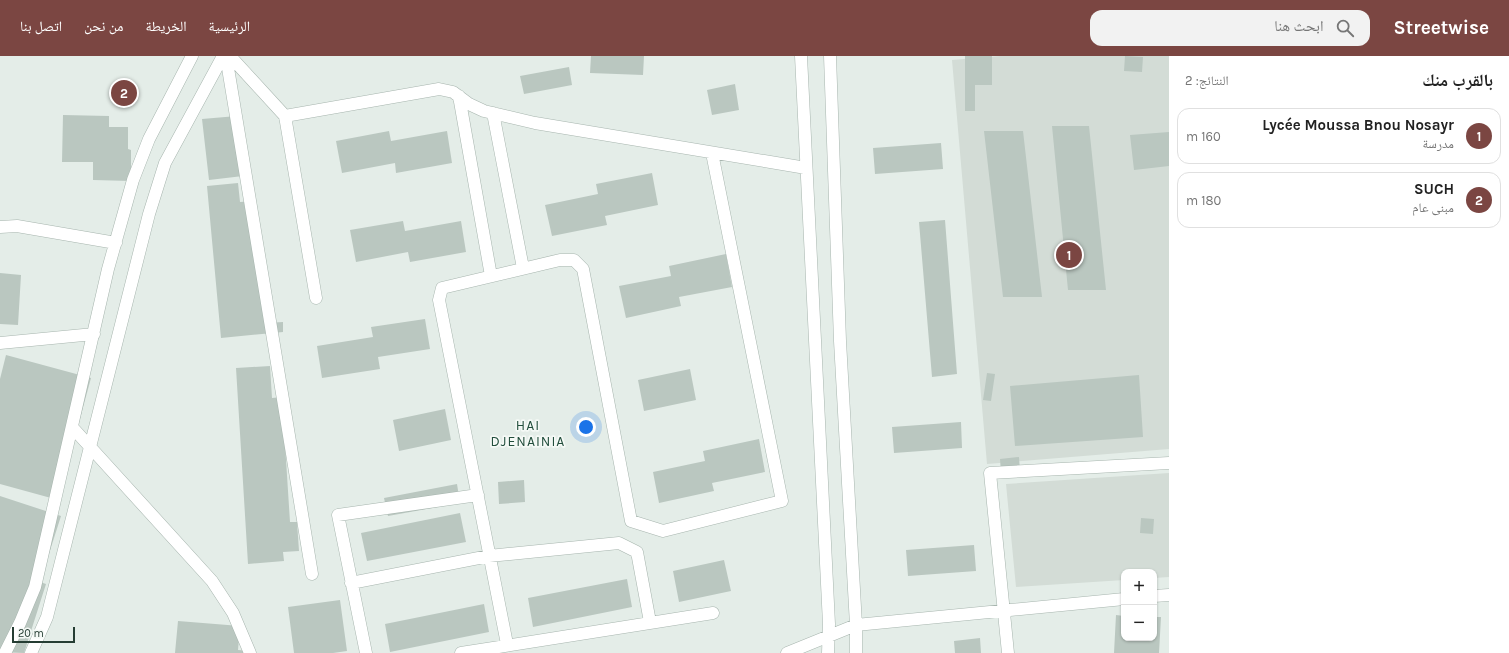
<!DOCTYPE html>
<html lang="ar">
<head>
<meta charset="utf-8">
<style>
  :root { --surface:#fff; --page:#f2f2f2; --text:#222; --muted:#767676; --line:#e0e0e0; --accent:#7b4642 }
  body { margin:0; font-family:Karla,"Noto Naskh Arabic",sans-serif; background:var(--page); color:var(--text); direction:rtl }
  .controls { position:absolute; right:12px; bottom:12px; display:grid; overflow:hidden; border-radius:8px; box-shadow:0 1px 3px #0004 }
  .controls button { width:36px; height:36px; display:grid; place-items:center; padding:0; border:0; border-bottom:1px solid var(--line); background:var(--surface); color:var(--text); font:20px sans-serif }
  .scale { position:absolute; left:12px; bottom:10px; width:63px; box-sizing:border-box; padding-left:4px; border:2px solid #253d33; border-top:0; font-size:11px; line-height:14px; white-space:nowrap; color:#253d33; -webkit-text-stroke:3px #f5f9f6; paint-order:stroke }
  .you { position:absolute; left:586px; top:371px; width:14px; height:14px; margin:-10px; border:3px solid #fff; border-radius:50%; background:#1a73e8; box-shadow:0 0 0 6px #1a73e833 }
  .badge { display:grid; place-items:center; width:26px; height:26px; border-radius:50%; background:var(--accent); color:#fff; font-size:13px; font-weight:700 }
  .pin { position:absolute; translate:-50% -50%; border:2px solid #fff; box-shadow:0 1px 4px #0006 }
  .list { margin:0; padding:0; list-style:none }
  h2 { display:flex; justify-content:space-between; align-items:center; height:52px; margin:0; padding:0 16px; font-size:17px }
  h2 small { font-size:13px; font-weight:400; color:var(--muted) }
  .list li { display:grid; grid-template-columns:26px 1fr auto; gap:12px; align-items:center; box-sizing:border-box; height:56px; margin:0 8px 8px; padding:0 8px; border:1px solid var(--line); border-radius:12px }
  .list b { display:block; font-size:15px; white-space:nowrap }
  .list p { margin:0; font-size:13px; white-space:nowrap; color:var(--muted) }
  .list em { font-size:13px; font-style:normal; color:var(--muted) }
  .icon { flex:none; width:22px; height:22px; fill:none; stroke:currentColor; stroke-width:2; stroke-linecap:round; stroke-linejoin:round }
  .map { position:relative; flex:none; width:1169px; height:597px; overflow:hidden; direction:ltr }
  header { display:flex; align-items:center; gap:24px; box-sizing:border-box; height:56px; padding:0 20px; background:var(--accent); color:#fff }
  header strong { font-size:19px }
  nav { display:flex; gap:22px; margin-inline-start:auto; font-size:14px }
  .search { width:280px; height:36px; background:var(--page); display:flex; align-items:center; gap:10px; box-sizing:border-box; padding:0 14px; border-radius:12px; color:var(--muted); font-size:15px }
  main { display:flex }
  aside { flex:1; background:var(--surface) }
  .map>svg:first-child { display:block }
  .built { fill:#d3dcd6 }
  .building { fill:#bac7c0 }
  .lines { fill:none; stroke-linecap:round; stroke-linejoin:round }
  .minor-casing { stroke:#a7b5ae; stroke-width:13 }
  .minor { stroke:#fff; stroke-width:12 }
  .labels { text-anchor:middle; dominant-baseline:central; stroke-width:3.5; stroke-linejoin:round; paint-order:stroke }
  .neighbourhood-label { font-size:14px; letter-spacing:1px; fill:#224e3c; stroke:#f5f9f6 }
</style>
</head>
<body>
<header>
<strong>Streetwise</strong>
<div class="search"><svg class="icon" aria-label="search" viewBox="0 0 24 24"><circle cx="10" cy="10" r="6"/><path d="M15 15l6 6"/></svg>ابحث هنا</div>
<nav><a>الرئيسية</a><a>الخريطة</a><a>من نحن</a><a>اتصل بنا</a></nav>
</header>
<main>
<aside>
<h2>بالقرب منك<small>النتائج: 2</small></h2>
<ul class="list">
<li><span class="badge">1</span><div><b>Lycée Moussa Bnou Nosayr</b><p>مدرسة</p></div><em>160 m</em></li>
<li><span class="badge">2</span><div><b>SUCH</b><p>مبنى عام</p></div><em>180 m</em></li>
</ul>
</aside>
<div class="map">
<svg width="1169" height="597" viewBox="0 0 1169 597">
  <rect width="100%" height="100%" fill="#e4ede8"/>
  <path class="built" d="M1000,0H1169V393L987,408L952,4Z
    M1169,417V521L1154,522V516H1124V524L1016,531L1006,428Z"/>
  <path class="building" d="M591,0H644L643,19L590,17Z
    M965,0H992V29H975V55H965Z
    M1125,0L1143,1L1142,16L1124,15Z
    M569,11L572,29L524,38L520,20Z
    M735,28L739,54L712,59L707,34Z
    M63,59L109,60V71H128V93L131,94V125L93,124V106H62Z
    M237,60L243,120L209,124L202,63Z
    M1052,70H1089L1106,234H1068Z
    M389,75L391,85L447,75L452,107L396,117L395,107L342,117L336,85Z
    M984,75H1023L1042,241H1003Z
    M1169,76V110L1134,114L1130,79Z
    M941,87L943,113L875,118L873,92Z
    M652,117L658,149L605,160L607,169L552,180L545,149L598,138L596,128Z
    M238,127L240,146L254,145L266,267L283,266V276L221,282L207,130Z
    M945,164L957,318L932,321L919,166Z
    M403,165L405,175L461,165L466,196L410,206L408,196L356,206L350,174Z
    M726,198L732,231L679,241L681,250L626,262L619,230L671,220L669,210Z
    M0,217L21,219L18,269L0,268Z
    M425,263L430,293L378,301L380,313L322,322L317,290L373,281L371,271Z
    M6,299L91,322L64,422L51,442L0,428V323Z
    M270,310L272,342L282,341L290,466H297L299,495L283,496L284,505L248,508L236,312Z
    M690,313L696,344L644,355L638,324Z
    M987,317L995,318L991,345L983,344Z
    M1139,319L1143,381L1015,390L1010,330Z
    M445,353L451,384L399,395L393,364Z
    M961,366L962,392L894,397L892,371Z
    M759,383L765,416L712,427L714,435L659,447L653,416L705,405L703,395Z
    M1019,401L1020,415L1001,417L1000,403Z
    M524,424L525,446L499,448L498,426Z
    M457,428L460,447L388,460L384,442Z
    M0,440L61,460L40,526L46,528L24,597L0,596Z
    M460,457L466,486L367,505L361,477Z
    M1141,462L1154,463L1153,478L1140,477Z
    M974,489L976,515L908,520L906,494Z
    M724,504L731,535L679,546L673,515Z
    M627,523L632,551L533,571L528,542Z
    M340,544L347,595L333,597H294L288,551Z
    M484,548L489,576L390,596L385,568Z
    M1116,559L1124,560V582H1154V561H1161L1159,597H1114Z
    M178,565L240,570L238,594L252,595V597H175Z
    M980,582L981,597H955L954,585Z"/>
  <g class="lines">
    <g class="minor-casing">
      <path id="minor" d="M226,0L312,518
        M230,0L285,60L439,33L453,36L469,48L484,55L535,67L806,112
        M801,0L829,568L828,597
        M830,0L840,285L856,569V597
        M459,40L491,220
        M493,57L523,212
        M285,60L316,242
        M0,171L17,170L116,187
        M0,287L94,278
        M72,371L212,525L233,557L250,597
        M351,527L489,500L619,487L637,496L650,566
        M1154,540L1169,539
        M507,588L439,244L442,232L560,204H574L583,213L631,465L663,475L782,445L712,97
        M5,597L20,567L35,531L108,213L133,124L149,83L192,0
        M31,597L47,561L149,158L165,107L223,0
        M366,597L338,459L478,439
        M461,597L713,557
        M787,597L856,569L1124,543
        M1008,597L990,417L1169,407"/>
    </g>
    <use href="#minor" class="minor"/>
  </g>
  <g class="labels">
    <g class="neighbourhood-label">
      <text x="528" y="369">HAI<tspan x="528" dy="16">DJENAINIA</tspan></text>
    </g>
  </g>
</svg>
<div class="controls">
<button>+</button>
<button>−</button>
</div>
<div class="scale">20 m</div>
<div class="you"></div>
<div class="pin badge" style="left:1069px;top:199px">1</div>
<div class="pin badge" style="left:124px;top:37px">2</div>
</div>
</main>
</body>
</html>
